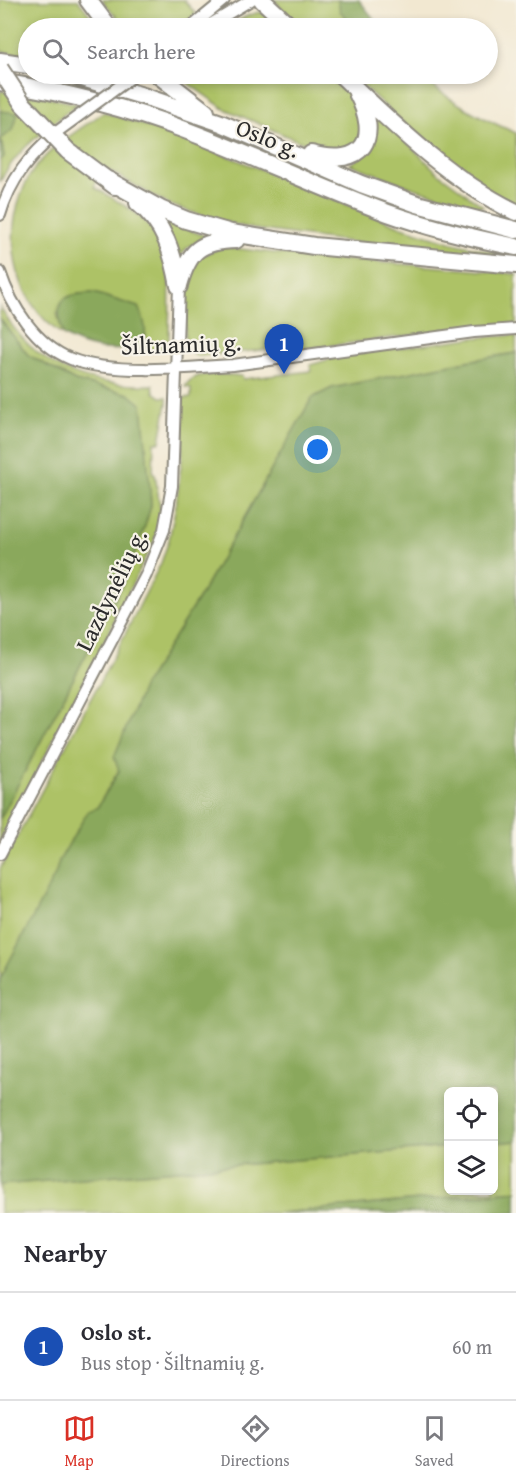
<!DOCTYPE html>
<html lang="en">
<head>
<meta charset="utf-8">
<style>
  :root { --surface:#fff; --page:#f7f7f7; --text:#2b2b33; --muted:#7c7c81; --line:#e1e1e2; --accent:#d93025 }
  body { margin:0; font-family:"Gentium Book Plus",serif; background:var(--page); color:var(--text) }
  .controls { position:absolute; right:18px; bottom:18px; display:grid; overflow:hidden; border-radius:9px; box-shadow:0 3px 9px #0003 }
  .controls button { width:54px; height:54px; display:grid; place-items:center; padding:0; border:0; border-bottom:2px solid var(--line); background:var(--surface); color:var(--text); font:30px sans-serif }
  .you { position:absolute; left:318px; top:450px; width:21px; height:21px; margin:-15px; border:4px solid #fff; border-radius:50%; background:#1a73e8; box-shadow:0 0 0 9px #1a73e833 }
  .badge { display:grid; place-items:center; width:39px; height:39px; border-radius:50%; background:var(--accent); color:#fff; font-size:20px; font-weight:700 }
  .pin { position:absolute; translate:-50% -50px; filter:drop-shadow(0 2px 3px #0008) }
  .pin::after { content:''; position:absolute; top:32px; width:21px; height:18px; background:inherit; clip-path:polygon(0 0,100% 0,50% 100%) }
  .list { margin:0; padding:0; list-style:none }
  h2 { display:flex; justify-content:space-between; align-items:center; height:78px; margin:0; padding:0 24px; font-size:26px }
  h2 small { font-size:20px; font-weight:400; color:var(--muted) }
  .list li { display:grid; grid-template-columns:39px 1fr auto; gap:18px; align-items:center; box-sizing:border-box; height:108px; padding:0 24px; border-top:2px solid var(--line) }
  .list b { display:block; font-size:22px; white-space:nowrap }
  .list p { margin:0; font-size:20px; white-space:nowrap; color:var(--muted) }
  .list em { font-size:20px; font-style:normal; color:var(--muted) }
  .icon { flex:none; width:33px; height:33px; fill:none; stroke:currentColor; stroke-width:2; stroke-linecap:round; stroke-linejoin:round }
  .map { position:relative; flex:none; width:516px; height:1213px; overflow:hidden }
  .search { position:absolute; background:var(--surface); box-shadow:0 3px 9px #0003; left:18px; right:18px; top:18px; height:66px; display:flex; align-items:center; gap:15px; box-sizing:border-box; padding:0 21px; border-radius:33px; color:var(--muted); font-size:22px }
  .sheet { height:186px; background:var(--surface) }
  nav { display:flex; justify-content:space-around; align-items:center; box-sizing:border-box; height:84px; border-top:2px solid var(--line); background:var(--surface); font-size:16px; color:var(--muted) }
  nav a { display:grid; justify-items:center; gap:3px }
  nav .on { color:var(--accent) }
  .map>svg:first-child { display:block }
  .green { fill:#adc266; stroke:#6c7648; stroke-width:1.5 }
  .forest { fill:#8aa85b; stroke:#5a6a43; stroke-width:1.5 }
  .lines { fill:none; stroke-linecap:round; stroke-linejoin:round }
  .minor-casing { stroke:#8e8a7e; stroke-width:14 }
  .highway-casing { stroke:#8e8a7e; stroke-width:20 }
  .minor { stroke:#fff; stroke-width:10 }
  .highway { stroke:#fff; stroke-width:16 }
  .minor-bridge-casing { stroke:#8e8a7e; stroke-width:14; stroke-linecap:butt }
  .highway-bridge-casing { stroke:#8e8a7e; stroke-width:20; stroke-linecap:butt }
  .minor-bridge { stroke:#fff; stroke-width:10 }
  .highway-bridge { stroke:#fff; stroke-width:16 }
  .labels { text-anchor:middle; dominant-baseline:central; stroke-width:4.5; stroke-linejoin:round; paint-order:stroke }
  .street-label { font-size:24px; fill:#2b2b2b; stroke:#f7f3e8 }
</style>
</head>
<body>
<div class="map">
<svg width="516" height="1213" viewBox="0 0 516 1213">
  <rect width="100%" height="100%" fill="#f7f3e8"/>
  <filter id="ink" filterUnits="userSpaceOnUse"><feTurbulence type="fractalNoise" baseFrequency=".0167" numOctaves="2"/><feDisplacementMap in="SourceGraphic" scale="12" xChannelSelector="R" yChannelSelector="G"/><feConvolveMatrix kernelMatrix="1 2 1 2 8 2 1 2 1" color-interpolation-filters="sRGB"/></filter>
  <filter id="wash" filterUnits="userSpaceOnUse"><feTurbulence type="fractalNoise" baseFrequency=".008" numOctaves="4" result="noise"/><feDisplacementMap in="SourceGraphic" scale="24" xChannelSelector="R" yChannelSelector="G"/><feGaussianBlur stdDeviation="1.35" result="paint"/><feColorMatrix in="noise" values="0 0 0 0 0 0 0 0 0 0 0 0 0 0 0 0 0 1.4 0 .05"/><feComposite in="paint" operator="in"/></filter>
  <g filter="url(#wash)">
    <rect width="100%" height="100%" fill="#f2e8d1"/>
    <path class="green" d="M0,0H78L100,28H28V56L0,51Z
      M102,0H184L196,14L178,28H126Z
      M273,0H338C340,10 348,22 356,28H302Z
      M259,12L265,14L281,28H223L247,16Z
      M175,74H328L351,94L365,122L357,147L332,152L298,141L223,108Z
      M350,74H420C448,101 481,118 516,133V207L459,174Z
      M0,91L43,96L77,104C48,128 17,148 0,182V160L4,156L1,139Z
      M372,108L437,172L483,206L480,207L413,188L350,164L359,158Z
      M104,112L153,128L235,159L402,227L453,243L510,256L509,258L367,244L254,229L212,219L168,204L103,167L94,187C108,196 124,204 137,214C177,246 169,293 169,338L167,345L162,349H143L146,336L138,307L94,293L78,294L57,313L63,335C10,300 0,228 30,175C47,148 79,130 104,112Z
      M158,219L206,236L187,248L179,258Z
      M223,247L318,258L441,267L516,274V324L469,328L295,350H264L197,356L190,351L185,338L186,275L194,258Z
      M0,307C35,368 86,387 153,385L154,392L161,397H167V403L160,442H154L153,473L155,474L161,513L155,538L103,644L0,843V819L122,586L144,529L151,506L150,489L129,394L75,381L28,355L0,319Z
      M516,335V353L467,361L332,388L312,398L200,596L144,685L119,770L97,808L59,861L56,875L0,979V869L122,640L161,563L169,540L176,505L182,459L183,398L191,397V388L185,387C193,369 225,375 242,376L243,379L311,371L310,365L341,356L471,338Z
      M516,1141V1191L280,1213H0V1185L448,1147V1190H494V1143Z"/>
    <path class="forest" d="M338,0H359L381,28H356L340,11Z
      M0,111L18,113L13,130L1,139L4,157L0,160Z
      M94,293L138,307C146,322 147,332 143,349C111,350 91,352 63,335C54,302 58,294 94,293Z
      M0,319L28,355L75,381L129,394L142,405L150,489L151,506L144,529L122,586L0,819Z
      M516,353V1141L494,1143V1092H448V1147L0,1185V979L55,875L59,861L88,811L97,808L119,771L114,757L144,685L200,596L312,398L332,388L467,361Z
      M516,1191V1213H280Z"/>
  </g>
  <g filter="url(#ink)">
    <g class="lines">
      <g class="minor-casing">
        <path id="minor" d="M190,28L224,0
          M204,28L251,0
          M0,215C10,180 30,155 58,132
          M0,272C11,306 36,345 71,359C110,375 190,368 233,365L474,332L516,329
          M0,854L146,575L164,530L172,486L179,286"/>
      </g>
      <g class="highway-casing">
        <path id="highway" d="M88,0L109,28
          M262,0L292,28
          M0,61L28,65
          M69,74L143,96L221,123L361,184L417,204L516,230
          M157,74L206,112
          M340,74C392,123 451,181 516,212
          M0,82C63,92 125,107 185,130C254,156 320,188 388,213C430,228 473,238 516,247
          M68,151L115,186
          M311,154C364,168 381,139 357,93
          M108,180L162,210L186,220L231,233L314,246L516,265
          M138,203C165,224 173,254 179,286
          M179,285C189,250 200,241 236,240"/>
      </g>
      <use href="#minor" class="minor"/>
      <use href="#highway" class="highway"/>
      <g class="minor-bridge-casing">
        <path id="minor-bridge" d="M58,131L136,74"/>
      </g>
      <g class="highway-bridge-casing">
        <path id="highway-bridge" d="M0,69L23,104L68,151"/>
      </g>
      <use href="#minor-bridge" class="minor-bridge"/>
      <use href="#highway-bridge" class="highway-bridge"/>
    </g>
  </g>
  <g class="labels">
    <g class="street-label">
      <text transform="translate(268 138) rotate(22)">Oslo g.</text>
      <text transform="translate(181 344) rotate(-2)">Šiltnamių g.</text>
      <text transform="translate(111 590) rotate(-64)">Lazdynėlių g.</text>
    </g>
  </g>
</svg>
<div class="controls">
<button><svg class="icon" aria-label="locate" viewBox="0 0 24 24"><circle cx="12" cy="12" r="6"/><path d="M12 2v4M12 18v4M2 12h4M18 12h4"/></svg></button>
<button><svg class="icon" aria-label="layers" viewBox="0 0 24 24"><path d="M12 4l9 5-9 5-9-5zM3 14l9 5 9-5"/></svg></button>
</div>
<div class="you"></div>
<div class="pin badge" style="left:284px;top:374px;background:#1a4fb4">1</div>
<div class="search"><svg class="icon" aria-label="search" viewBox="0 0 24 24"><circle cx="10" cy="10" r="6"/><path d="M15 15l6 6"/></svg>Search here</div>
</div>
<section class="sheet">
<h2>Nearby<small></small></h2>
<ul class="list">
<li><span class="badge" style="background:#1a4fb4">1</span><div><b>Oslo st.</b><p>Bus stop · Šiltnamių g.</p></div><em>60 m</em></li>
</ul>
</section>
<nav>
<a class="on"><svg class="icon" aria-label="map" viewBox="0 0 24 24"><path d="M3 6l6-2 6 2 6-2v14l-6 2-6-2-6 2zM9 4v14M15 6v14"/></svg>Map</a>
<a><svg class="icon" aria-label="directions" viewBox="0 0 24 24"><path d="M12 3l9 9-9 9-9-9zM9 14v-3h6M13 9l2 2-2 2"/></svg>Directions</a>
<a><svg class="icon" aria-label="saved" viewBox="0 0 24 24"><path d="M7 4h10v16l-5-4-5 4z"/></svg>Saved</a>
</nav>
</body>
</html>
